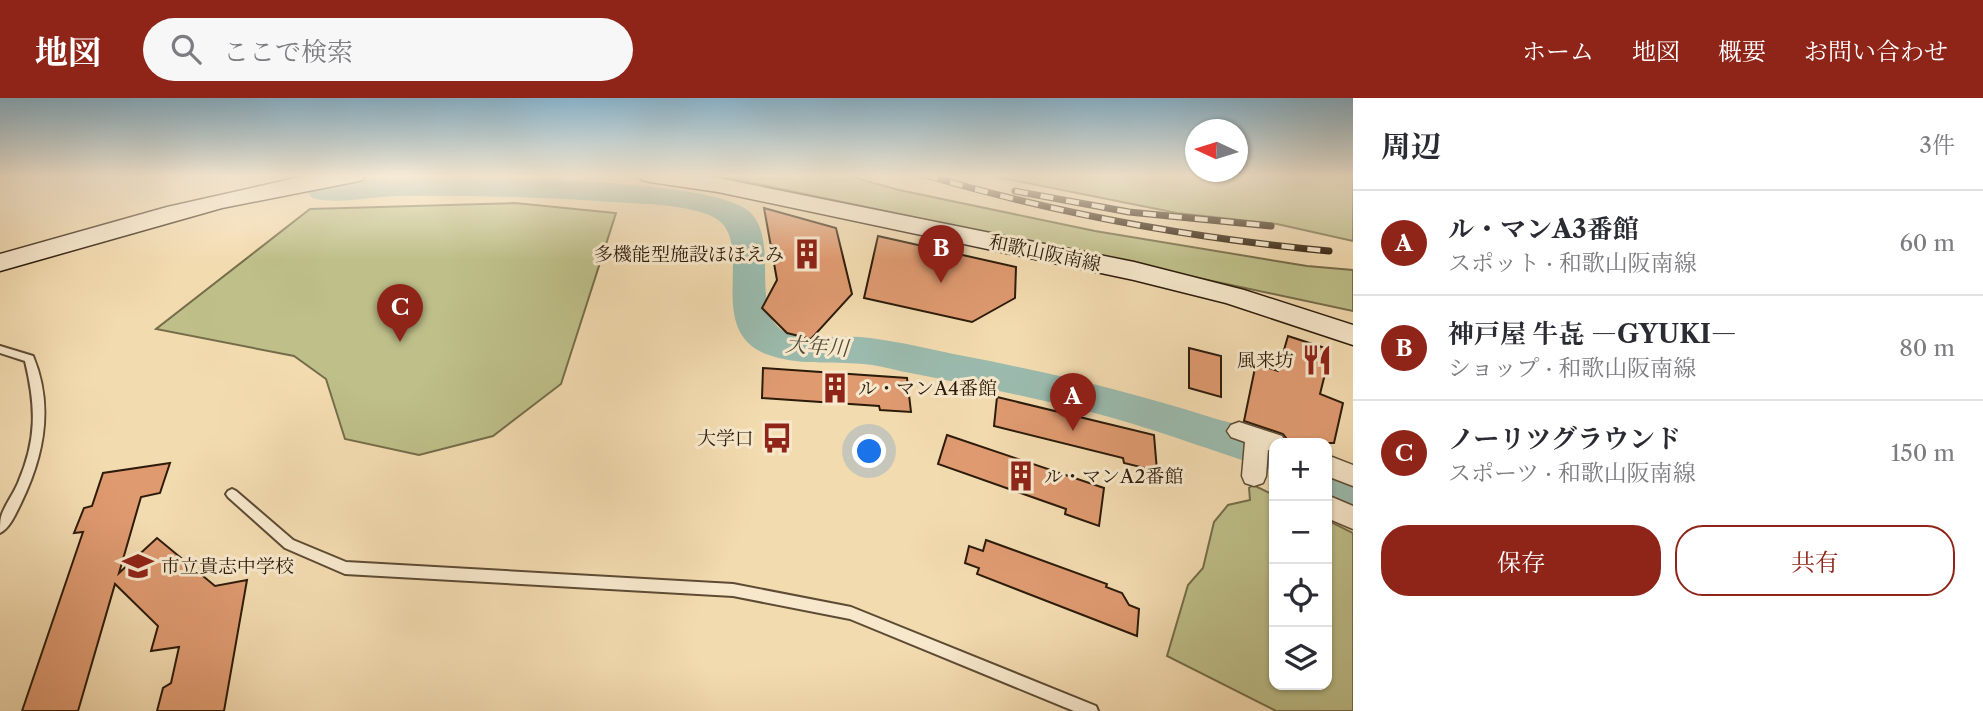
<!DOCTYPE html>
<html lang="ja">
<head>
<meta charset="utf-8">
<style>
  :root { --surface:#fff; --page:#f7f7f7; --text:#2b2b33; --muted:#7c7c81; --line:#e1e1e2; --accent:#8f2418 }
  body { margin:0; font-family:"Libre Caslon Text","Noto Serif JP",serif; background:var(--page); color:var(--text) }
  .controls { position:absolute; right:21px; bottom:21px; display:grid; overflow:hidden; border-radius:14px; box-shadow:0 2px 5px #0004 }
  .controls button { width:63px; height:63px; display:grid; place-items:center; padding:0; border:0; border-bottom:2px solid var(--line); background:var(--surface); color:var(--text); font:35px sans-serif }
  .compass { position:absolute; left:1185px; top:21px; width:63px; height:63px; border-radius:50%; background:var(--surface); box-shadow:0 2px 5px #0004; rotate:274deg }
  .you { position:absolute; left:870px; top:354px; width:24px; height:24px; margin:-18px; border:5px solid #fff; border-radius:50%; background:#1a73e8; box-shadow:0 0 0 10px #1a73e833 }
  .badge { display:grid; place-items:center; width:46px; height:46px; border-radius:50%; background:var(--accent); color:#fff; font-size:23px; font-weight:700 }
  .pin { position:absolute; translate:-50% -58px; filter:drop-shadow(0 2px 4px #0008) }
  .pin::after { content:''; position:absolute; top:37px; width:24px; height:21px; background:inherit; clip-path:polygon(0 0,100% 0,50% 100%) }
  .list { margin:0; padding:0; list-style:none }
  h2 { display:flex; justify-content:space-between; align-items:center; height:91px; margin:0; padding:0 28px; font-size:30px }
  h2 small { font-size:23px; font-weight:400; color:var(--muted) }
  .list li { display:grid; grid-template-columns:46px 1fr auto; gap:21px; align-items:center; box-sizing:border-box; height:105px; padding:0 28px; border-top:2px solid var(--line) }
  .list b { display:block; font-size:26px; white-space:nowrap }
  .list p { margin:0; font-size:23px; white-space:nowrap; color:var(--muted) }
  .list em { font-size:23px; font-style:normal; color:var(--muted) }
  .actions { display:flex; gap:14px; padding:21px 28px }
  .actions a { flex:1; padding:16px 0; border:2px solid var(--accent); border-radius:28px; text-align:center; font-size:24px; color:var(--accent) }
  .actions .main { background:var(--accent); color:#fff }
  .icon { flex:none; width:38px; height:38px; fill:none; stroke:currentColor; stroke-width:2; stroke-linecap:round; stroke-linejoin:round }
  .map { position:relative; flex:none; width:1353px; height:613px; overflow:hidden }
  header { display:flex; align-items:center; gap:42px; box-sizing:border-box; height:98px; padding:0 35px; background:var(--accent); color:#fff }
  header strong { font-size:33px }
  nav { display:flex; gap:38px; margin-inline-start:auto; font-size:24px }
  .search { width:490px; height:63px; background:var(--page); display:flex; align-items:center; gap:18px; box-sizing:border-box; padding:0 24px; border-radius:38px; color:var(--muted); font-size:26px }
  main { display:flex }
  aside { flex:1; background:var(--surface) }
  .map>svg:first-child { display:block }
  .green { fill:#bebf89; stroke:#756d4a; stroke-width:2 }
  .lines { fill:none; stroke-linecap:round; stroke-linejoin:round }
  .river { fill:#9bbbae; fill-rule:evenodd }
  .building { fill:#df9a70; stroke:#2c1b0a; stroke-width:2 }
  .lane-casing { stroke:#5e4b34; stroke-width:4 }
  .street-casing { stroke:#5e4b34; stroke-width:3 }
  .secondary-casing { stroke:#2c1b0a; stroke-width:3 }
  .lane { fill:#f7e8cc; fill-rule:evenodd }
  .street { fill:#f7e8cc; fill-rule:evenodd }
  .secondary { fill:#f7e8cc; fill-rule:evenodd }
  .rail-casing { stroke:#2c1b0a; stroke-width:7 }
  .rail { stroke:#f7e8cc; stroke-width:4.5; stroke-dasharray:13; stroke-linecap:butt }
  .labels { text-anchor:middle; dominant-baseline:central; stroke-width:6; stroke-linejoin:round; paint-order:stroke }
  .street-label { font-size:19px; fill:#2c1b0a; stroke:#f7e8cc }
  .poi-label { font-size:19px; fill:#2c1b0a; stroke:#f7e8cc; text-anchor:end }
  .water-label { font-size:21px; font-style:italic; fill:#4d4b3b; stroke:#f7e8cc }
</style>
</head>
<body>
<header>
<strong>地図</strong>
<div class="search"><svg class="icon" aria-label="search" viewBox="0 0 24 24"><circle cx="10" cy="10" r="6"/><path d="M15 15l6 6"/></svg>ここで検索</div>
<nav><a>ホーム</a><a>地図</a><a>概要</a><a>お問い合わせ</a></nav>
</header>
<main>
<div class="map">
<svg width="1353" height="613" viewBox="0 0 1353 613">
  <rect width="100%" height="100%" fill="#f3dbb0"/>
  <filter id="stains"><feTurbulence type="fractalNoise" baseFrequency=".00286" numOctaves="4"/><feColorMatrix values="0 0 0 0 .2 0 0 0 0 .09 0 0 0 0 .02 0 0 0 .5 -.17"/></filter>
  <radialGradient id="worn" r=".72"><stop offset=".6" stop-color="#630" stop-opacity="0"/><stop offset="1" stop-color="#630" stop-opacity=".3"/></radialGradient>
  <path class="green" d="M716,77H845L899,92L1095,133L1307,168L1353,172V213Z
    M987,77H1353V143L1277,126L1177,115Z
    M515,105L616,115L561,286L493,338L419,357L345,341L326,281L294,258L156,231L310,111Z
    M1253,387L1274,397V587H1327V422L1353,435V613H1276L1167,558L1188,487L1203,470L1214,424L1228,407L1250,402L1249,390Z"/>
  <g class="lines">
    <path class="river" d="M379,80C442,79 710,77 750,114C782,145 745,223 791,236C816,243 845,236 870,240C902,244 933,252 964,258C1047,274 1129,293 1210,319C1235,327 1267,332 1290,345H1274V373C1220,355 1168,336 1113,320C1043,301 971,287 900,273C888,270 875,267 863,266C830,263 797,268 766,256C700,230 762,137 709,117C680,106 642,106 612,104C541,99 470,97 399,98C372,98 339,107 312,100L308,94L312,88Z
      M1327,362L1353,372V411L1327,400Z"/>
  </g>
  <path class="building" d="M764,110L836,130L852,196L811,241L787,235L762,210L777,182Z
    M878,138L1016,169L1015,200L972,224L864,200Z
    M1288,238L1331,252L1320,296L1343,305L1334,345H1290L1283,336L1244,323L1256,265L1278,273Z
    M1189,250L1221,258V299L1189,290Z
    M763,270L907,280L911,314L880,312L879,308L762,300Z
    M997,299L1154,337L1157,373L1124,365L1123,360L994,328Z
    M947,337L1104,390L1099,428L1065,416L1066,411L938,366Z
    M170,365L160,395L141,399L119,475L157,440L215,488L247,482L224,613H157L163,590L171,585L179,549L151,553L158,528L115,486L78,613H22L83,434L74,435L84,410L92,408L103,375Z
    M986,442L1107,486L1106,489L1122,495L1129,507L1139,511L1137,538L977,476L979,470L965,465L969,448L983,453Z"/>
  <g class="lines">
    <g class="lane-casing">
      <path id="lane" d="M0,248L33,258C54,308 44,358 21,405C16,415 10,430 0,435C0,430 0,423 1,419C4,408 13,397 18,385C37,341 36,309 25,263L0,255Z
        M232,391L236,393L293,442L346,464L733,486L851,509L1096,608L1098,613H1074L850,521L733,498L345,476L285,450L228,399L226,396L228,393Z"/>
    </g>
    <g class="street-casing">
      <path id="street" d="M1239,324L1282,338L1286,345H1274V354L1268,352L1266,378L1263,385L1254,388L1245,385L1242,378L1245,344L1231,339L1227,333L1231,327Z
        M1327,357L1353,367V388L1327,378Z
        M1327,397L1353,408V431L1327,420Z"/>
    </g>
    <g class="secondary-casing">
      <path id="secondary" d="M309,77H366L362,82L354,84L222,110L0,173V156L167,109Z
        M638,77H695L718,80L1134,164L1244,192L1353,227V247L1226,205L1134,182L718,94L650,84L642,82Z"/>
    </g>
    <use href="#lane" class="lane"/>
    <use href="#street" class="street"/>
    <use href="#secondary" class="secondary"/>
    <g class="rail-casing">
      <path id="rail" d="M925,77C1058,116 1191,140 1329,153
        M1015,93L1129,114L1271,128"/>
    </g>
    <use href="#rail" class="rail"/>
  </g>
  <linearGradient id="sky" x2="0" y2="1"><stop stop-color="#89b7d1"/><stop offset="0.48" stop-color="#faefdb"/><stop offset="1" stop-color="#faefdb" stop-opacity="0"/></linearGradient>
  <rect width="1353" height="162" fill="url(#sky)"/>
  <defs>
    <g id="building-bare" transform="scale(2.415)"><path d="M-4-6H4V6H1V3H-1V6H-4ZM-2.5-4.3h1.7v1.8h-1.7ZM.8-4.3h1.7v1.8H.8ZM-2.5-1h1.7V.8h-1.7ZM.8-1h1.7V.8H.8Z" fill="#8f2418" stroke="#f7e8cc" stroke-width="2.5" paint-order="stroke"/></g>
    <g id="restaurant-bare" transform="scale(2.415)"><path d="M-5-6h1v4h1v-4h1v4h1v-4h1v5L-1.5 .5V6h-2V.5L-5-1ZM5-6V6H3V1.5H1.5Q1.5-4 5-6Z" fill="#8f2418" stroke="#f7e8cc" stroke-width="2.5" paint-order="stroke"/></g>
    <g id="bus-bare" transform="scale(2.415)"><path d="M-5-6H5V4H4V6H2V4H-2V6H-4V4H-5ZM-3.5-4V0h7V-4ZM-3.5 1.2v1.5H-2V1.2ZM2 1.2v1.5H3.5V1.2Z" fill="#8f2418" stroke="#f7e8cc" stroke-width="2.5" paint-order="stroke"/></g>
    <g id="school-bare" transform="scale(2.415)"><path d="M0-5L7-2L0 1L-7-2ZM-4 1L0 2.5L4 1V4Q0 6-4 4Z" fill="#8f2418" stroke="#f7e8cc" stroke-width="2.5" paint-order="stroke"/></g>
  </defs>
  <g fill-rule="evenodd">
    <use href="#building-bare" x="807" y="156"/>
    <use href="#restaurant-bare" x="1317" y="262"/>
    <use href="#building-bare" x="835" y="290"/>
    <use href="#bus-bare" x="777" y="340"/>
    <use href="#building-bare" x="1021" y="378"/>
    <use href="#school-bare" x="138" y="468"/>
  </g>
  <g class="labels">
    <g class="street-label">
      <text transform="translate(1045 155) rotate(12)">和歌山阪南線</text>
    </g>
    <g class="poi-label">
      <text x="784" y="156">多機能型施設ほほえみ</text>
      <text x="1294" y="262">風来坊</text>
      <text x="858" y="290" text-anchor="start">ル・マンA4番館</text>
      <text x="754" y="340">大学口</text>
      <text x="1044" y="378" text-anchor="start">ル・マンA2番館</text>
      <text x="161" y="468" text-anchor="start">市立貴志中学校</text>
    </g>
    <g class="water-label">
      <text transform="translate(817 248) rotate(4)">大年川</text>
    </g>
  </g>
  <rect width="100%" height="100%" filter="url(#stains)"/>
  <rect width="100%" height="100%" fill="url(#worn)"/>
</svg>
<div class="controls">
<button>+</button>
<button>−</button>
<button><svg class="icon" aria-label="locate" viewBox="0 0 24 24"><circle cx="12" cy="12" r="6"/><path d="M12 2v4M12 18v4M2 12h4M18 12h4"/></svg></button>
<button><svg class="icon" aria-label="layers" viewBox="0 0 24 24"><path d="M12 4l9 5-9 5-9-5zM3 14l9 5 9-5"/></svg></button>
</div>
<svg class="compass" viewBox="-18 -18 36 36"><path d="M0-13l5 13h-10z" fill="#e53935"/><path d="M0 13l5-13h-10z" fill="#7c7c81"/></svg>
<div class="you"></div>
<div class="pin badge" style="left:1073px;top:333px">A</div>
<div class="pin badge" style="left:941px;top:185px">B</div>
<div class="pin badge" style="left:400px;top:244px">C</div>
</div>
<aside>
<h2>周辺<small>3件</small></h2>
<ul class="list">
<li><span class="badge">A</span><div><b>ル・マンA3番館</b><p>スポット · 和歌山阪南線</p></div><em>60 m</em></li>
<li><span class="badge">B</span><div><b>神戸屋 牛㐂 ―GYUKI―</b><p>ショップ · 和歌山阪南線</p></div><em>80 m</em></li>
<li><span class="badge">C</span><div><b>ノーリツグラウンド</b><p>スポーツ · 和歌山阪南線</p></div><em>150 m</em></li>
</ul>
<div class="actions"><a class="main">保存</a><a>共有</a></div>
</aside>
</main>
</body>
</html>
